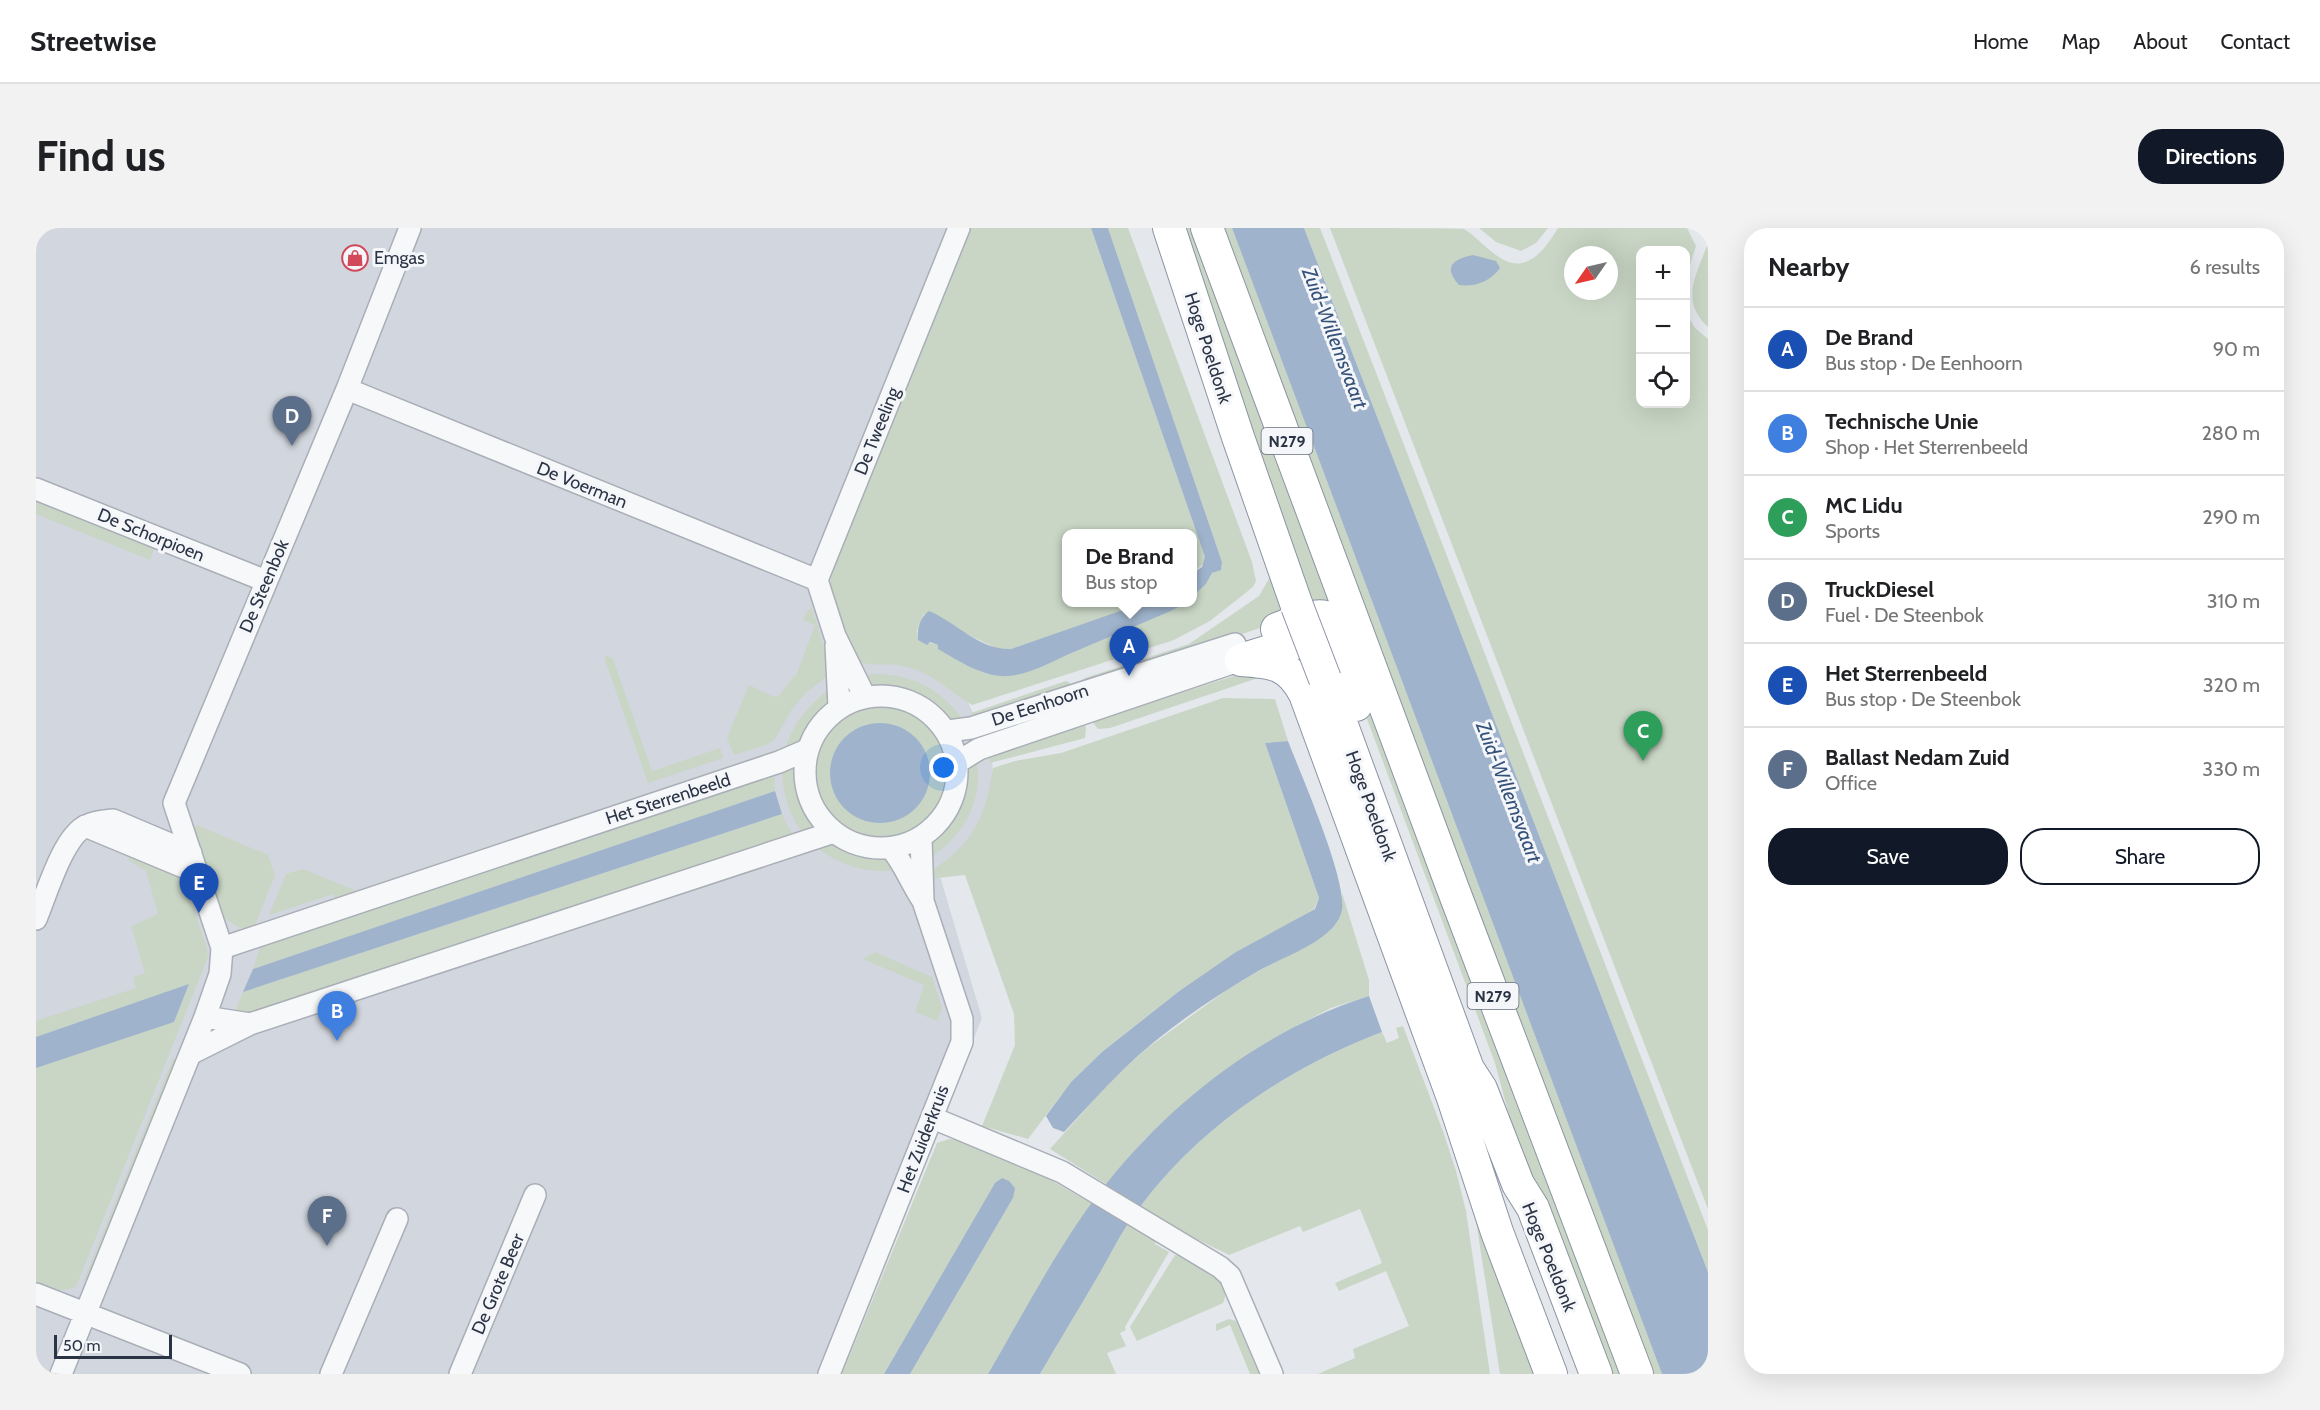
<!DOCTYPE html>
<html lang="en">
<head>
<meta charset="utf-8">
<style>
  :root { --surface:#fff; --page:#f2f2f2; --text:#202124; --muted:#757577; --line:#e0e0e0; --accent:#111827 }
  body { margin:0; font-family:Cabin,sans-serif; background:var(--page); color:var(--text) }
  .controls { position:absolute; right:18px; top:18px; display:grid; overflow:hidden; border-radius:12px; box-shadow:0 6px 24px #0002 }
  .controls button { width:54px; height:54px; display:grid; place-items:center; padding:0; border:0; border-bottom:2px solid var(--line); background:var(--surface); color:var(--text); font:30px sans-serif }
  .compass { position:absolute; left:1528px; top:18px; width:54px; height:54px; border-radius:50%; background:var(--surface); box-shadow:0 6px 24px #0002; rotate:236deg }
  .scale { position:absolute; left:18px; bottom:15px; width:118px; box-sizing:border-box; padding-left:6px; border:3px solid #2b3445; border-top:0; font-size:16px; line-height:21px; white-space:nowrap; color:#2b3445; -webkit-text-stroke:4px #f4f6f9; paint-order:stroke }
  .you { position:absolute; left:908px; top:540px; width:21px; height:21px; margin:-15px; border:4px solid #fff; border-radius:50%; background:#1a73e8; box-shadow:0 0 0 9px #1a73e833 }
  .badge { display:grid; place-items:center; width:39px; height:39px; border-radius:50%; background:var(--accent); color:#fff; font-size:20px; font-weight:700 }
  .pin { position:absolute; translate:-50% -50px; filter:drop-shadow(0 2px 3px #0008) }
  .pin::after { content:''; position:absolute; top:32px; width:21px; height:18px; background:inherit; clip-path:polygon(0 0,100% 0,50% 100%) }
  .popup { position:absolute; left:1026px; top:301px; width:135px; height:78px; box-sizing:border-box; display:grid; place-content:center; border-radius:12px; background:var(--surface); filter:drop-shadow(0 2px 4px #0005); font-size:20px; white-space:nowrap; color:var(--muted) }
  .popup b { font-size:22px; color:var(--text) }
  .popup::after { content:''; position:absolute; left:50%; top:100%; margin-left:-12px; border:12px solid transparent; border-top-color:var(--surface) }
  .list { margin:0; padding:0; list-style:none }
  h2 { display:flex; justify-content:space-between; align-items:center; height:78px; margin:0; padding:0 24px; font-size:26px }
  h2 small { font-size:20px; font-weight:400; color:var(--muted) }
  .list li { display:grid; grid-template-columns:39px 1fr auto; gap:18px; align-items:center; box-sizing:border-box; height:84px; padding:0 24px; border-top:2px solid var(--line) }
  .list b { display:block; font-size:22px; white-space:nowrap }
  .list p { margin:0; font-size:20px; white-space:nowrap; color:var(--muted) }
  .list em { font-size:20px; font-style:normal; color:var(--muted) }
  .actions { display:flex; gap:12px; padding:18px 24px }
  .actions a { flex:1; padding:14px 0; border:2px solid var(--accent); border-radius:24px; text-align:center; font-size:21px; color:var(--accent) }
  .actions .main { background:var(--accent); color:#fff }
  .icon { flex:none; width:33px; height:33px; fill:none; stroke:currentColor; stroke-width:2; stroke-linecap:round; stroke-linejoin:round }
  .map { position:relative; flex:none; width:1672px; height:1146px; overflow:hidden; border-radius:24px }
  header { display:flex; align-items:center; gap:36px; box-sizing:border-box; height:84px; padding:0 30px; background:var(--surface); border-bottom:2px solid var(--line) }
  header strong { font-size:28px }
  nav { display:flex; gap:33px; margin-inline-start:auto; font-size:21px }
  .intro { display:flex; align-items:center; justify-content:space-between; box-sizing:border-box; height:144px; padding:0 36px }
  h1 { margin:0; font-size:42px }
  .button { padding:15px 27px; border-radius:24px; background:var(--accent); color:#fff; font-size:21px; font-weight:700 }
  main { display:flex; gap:36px; padding:0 36px }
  aside { flex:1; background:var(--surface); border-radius:24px; box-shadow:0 6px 24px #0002 }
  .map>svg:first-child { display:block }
  .built { fill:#d2d6de }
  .green { fill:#c9d6c5; fill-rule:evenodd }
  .water { fill:#9fb4cc }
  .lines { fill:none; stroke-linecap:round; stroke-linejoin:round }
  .minor-casing { stroke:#a9aeb7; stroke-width:24 }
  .highway-casing { stroke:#8b94a3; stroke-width:34 }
  .minor { stroke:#f7f8fa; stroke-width:21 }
  .highway { stroke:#fff; stroke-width:32 }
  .highway-bridge-casing { stroke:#8b94a3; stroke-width:34; stroke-linecap:butt }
  .highway-bridge { stroke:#fff; stroke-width:32 }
  .labels { text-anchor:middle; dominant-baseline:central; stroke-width:6; stroke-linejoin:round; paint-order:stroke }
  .shield { fill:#f4f6f9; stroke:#676e7b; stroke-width:1.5 }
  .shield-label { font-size:16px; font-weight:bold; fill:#2b3445 }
  .poi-label { font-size:18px; fill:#2b3445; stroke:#f4f6f9; text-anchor:start }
  .street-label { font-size:18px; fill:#2b3445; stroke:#f4f6f9 }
  .water-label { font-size:20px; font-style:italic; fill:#34527a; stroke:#f4f6f9 }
</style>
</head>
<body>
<header>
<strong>Streetwise</strong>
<nav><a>Home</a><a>Map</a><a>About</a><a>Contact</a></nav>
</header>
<div class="intro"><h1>Find us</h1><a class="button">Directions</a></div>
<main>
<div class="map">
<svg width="1672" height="1146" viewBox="0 0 1672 1146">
  <rect width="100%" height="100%" fill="#e4e7ec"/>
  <path class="built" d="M0,0H942L824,399L931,472L956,528L958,568L935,616L903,645L946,790L806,1146H0Z"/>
  <path class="green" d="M932,0H1055L1169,329V334L1156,346V306H1030V374L1110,375L975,421H962L888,386L881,403L882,412L902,417L928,436L948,445L965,448L979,447L1002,439L1135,383L1150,375L1156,374V369L1170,356L1176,345L1185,341L1186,334L1072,0H1092L1216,334L1220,353L1217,359L1174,393L1138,412L936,477C913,463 895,444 867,438C850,434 831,441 817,430L794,363L797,333Z
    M1143,0H1159L1299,374L1275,383Z
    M1185,0H1196L1626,1146H1614Z
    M1268,0H1284L1672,1002V1044Z
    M1294,0C1310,0 1421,0 1428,1C1444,10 1465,40 1486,35C1503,31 1514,13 1522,0H1651L1660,18L1650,50V22H1604V176H1650V85L1659,100L1672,111V981ZM1537,27H1573V63H1537Z
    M1443,0H1512L1500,15L1485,23L1460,14Z
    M1663,0H1672V99C1643,72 1661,46 1672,15Z
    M0,273L118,321L114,332L0,286Z
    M1234,349L1248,392L1045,460L1044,454L1049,450L1153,416L1223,368Z
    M776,380L794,438L792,448L771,464L756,481L739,511L730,517L698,527L691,510L713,457L736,468L742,469L758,448H760L779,397L767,392L772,382Z
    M571,428L577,431L616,543L684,520L687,530L612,555L568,429Z
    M1315,435L1583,1146H1568L1477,902L1459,835L1311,437Z
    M1220,441L1255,457L1503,1146H1464L1434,955L1255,472C1246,458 1239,451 1222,450L1074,500L1062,501L1056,493Z
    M838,446C877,446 907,462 929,495C908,495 897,478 879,469C861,461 840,464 826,448Z
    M1030,453L1034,455L1036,461L940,494L935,485Z
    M799,457L797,470L792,479L778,494L764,515L747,527C756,496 773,475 799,457Z
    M1187,470L1239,471L1252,513L1229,515L1283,670L1278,681L1142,764L1066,824L1035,854L992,911L946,898L979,817L978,786L929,647L893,651L895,643C937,616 950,588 957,540L979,533L1025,525Z
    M841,475C937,479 936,609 848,614C761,620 744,488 841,475ZM812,507L891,528L894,540L893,552L806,577C790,553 793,527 812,507Z
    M1047,493L1050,500L1049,510L954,535L951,523Z
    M940,530C949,573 926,611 889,633C891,611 910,599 919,581C927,563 926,545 940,530Z
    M762,533C759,561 767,582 785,604L769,609C753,587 746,566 746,539Z
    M738,540L739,563L217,741L227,710Z
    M746,586L752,599L761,612L213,788L199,784L207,764Z
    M161,597L232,627L239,647L218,700H204L188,690L157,602Z
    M796,615C804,618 811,622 819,624C836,629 851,627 863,642C830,646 802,638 777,616Z
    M95,623L146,646L171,720L172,729L40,1059C24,1064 15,1062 0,1056V840L138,794L153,757L0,809V793L100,760L97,749L109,745L95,698L122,686L110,643L92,632Z
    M267,641L321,663V668L317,671L299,670L297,666L233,687L250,646Z
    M1306,665L1333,752V768L1295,780L1245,806L1190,842L1108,912L1070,956L1014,921L1074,854L1110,821L1192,761L1235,736L1274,717L1306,680Z
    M839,724L896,749L906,780L901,793L879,784L888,757L827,731Z
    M1367,798L1408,906L1420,943L1430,983L1454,1146H1282L1319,1130L1317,1121L1373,1098L1350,1043L1303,1063L1299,1055L1346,1035L1324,981L1267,1004L1264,998L1193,1027L1124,993L1119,1016L1133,1024L1089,1099L1090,1102L1084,1105L1090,1118L1071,1125L1080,1146H1004C1023,1113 1043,1081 1062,1048C1073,1030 1082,1010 1094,993C1154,905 1248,841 1346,804L1351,815L1363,810L1360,800Z
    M137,830L141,834L55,1047L47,1054Z
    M913,911C955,911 1018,955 1056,976L1029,1015L952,1146H874L977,970L959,956L848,1146H806L901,915Z
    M1144,1026C1159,1035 1198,1053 1187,1075L1101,1113L1094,1099L1139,1027L1143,1028Z
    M1193,1091L1200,1093L1223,1146H1214L1194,1097L1180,1103V1096Z"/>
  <path class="water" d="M1055,0H1072L1186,334L1185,342L1176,345L1170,356L1156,369V346L1166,339L1169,329Z
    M1196,0H1268L1672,1044V1146H1626Z
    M1437,27L1460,33L1464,40C1454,54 1439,59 1423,57C1406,38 1418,31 1437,27Z
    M1110,374L1150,375L1135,383C1103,397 1070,410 1038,424C1016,433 989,450 964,448C942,446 921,432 902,421V417L894,414L891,417L882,412C881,401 884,389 893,383C922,395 942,422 975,421Z
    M794 545a50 50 0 1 1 100 0a50 50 0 1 1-100 0Z
    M1252,513C1265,547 1311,651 1306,682C1300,712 1249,728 1224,742C1176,770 1128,802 1088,841C1067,861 1048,883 1028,904L1017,900L1010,888L1035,854L1066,824L1142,764L1200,724L1279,681L1283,670L1229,515Z
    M739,563L746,586L207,764L217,741Z
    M153,756L138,794L0,840V809Z
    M1333,768L1346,804C1248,841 1154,905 1094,993C1082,1010 1073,1030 1062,1048C1043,1081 1023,1113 1004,1146H952C989,1083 1024,1014 1070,956C1137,872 1229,801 1333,768Z
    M966,950L973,953L979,960L977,970L874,1146H848L959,955Z"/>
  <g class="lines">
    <g class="minor-casing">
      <path id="minor" d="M311,161L781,352
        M0,261L230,353
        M800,417L803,479
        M769 544a76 76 0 1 1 152 0a76 76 0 1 1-152 0Z
        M829,469L799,408L781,352L923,0
        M912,503L935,500L1199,416
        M922,534L943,521L1205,432
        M49,598L162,645
        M885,609L887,672
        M0,691C10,668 27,608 50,598C59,593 68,593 77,592L155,625
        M186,720L743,534L771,522
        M169,789L214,796L798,604
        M154,826L214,796
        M897,890L1026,944L1184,1039L1194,1048L1236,1146
        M0,1066L204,1146
        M25,1146L169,789L184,746L186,720L138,575L311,161L374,0
        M295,1146L361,991
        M424,1146L499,967
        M793,1146L926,814V791L887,673C875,655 868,636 855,620"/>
    </g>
    <g class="highway-casing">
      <path id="highway" d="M1133,0L1202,209L1261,378
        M1171,0L1417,661L1601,1146
        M1241,401C1288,384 1289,379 1323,418
        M1211,430L1276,410C1305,411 1312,454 1320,477
        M1205,432C1236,434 1253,435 1269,466L1417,870L1461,1004L1515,1146
        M1289,451L1432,841L1445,861L1482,956L1497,980L1560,1146"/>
    </g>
    <use href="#minor" class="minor"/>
    <use href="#highway" class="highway"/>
    <g class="highway-bridge-casing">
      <path id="highway-bridge" d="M1261,378L1289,451"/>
    </g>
    <use href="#highway-bridge" class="highway-bridge"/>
  </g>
  <defs>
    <g id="shop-ring" transform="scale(1.35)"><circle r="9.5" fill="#f4f6f9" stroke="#d1495b" stroke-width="1.5"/><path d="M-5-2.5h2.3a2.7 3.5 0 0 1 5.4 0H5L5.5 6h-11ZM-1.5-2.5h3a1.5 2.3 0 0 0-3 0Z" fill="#d1495b"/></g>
  </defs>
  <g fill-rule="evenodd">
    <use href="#shop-ring" x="319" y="30"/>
  </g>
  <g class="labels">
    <g class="shield">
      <rect x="1225.5" y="200" width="51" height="26" rx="4.5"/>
      <rect x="1431.5" y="755" width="51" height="26" rx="4.5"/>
    </g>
    <g class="shield-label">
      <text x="1251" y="213">N279</text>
      <text x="1457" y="768">N279</text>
    </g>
    <g class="poi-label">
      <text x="338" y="30">Emgas</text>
    </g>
    <g class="street-label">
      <text transform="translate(1172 120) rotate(72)">Hoge Poeldonk</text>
      <text transform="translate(841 203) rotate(-68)">De Tweeling</text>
      <text transform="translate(546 257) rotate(22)">De Voerman</text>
      <text transform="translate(115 307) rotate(22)">De Schorpioen</text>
      <text transform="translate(228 358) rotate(-67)">De Steenbok</text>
      <text transform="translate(1004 477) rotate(-18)">De Eenhoorn</text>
      <text transform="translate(632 571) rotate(-18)">Het Sterrenbeeld</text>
      <text transform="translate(1335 578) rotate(70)">Hoge Poeldonk</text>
      <text transform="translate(887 911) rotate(-69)">Het Zuiderkruis</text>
      <text transform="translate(1513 1029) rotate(68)">Hoge Poeldonk</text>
      <text transform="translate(462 1056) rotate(-67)">De Grote Beer</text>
    </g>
    <g class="water-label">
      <text transform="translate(1299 110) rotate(69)">Zuid-Willemsvaart</text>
      <text transform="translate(1473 564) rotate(69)">Zuid-Willemsvaart</text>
    </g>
  </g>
</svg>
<div class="controls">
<button>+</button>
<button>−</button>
<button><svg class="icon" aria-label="locate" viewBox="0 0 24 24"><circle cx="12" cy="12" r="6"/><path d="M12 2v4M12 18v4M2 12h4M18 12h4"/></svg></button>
</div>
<svg class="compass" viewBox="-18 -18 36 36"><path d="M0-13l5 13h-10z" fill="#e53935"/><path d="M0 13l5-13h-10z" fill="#757577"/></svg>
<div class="scale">50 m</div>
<div class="you"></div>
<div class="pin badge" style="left:1093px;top:448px;background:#1a4fb4">A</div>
<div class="popup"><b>De Brand</b>Bus stop</div>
<div class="pin badge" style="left:301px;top:813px;background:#3f7fe0">B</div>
<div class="pin badge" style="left:1607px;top:533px;background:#2e9e5b">C</div>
<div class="pin badge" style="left:256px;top:218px;background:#5c6f8a">D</div>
<div class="pin badge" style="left:163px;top:685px;background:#1a4fb4">E</div>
<div class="pin badge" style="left:291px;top:1018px;background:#5c6f8a">F</div>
</div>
<aside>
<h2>Nearby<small>6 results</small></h2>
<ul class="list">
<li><span class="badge" style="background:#1a4fb4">A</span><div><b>De Brand</b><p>Bus stop · De Eenhoorn</p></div><em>90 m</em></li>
<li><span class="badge" style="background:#3f7fe0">B</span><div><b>Technische Unie</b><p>Shop · Het Sterrenbeeld</p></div><em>280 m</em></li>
<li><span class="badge" style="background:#2e9e5b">C</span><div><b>MC Lidu</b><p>Sports</p></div><em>290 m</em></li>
<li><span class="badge" style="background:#5c6f8a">D</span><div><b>TruckDiesel</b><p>Fuel · De Steenbok</p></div><em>310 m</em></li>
<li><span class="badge" style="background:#1a4fb4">E</span><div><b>Het Sterrenbeeld</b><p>Bus stop · De Steenbok</p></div><em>320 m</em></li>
<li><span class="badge" style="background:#5c6f8a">F</span><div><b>Ballast Nedam Zuid</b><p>Office</p></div><em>330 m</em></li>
</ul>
<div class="actions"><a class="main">Save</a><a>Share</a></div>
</aside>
</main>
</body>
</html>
